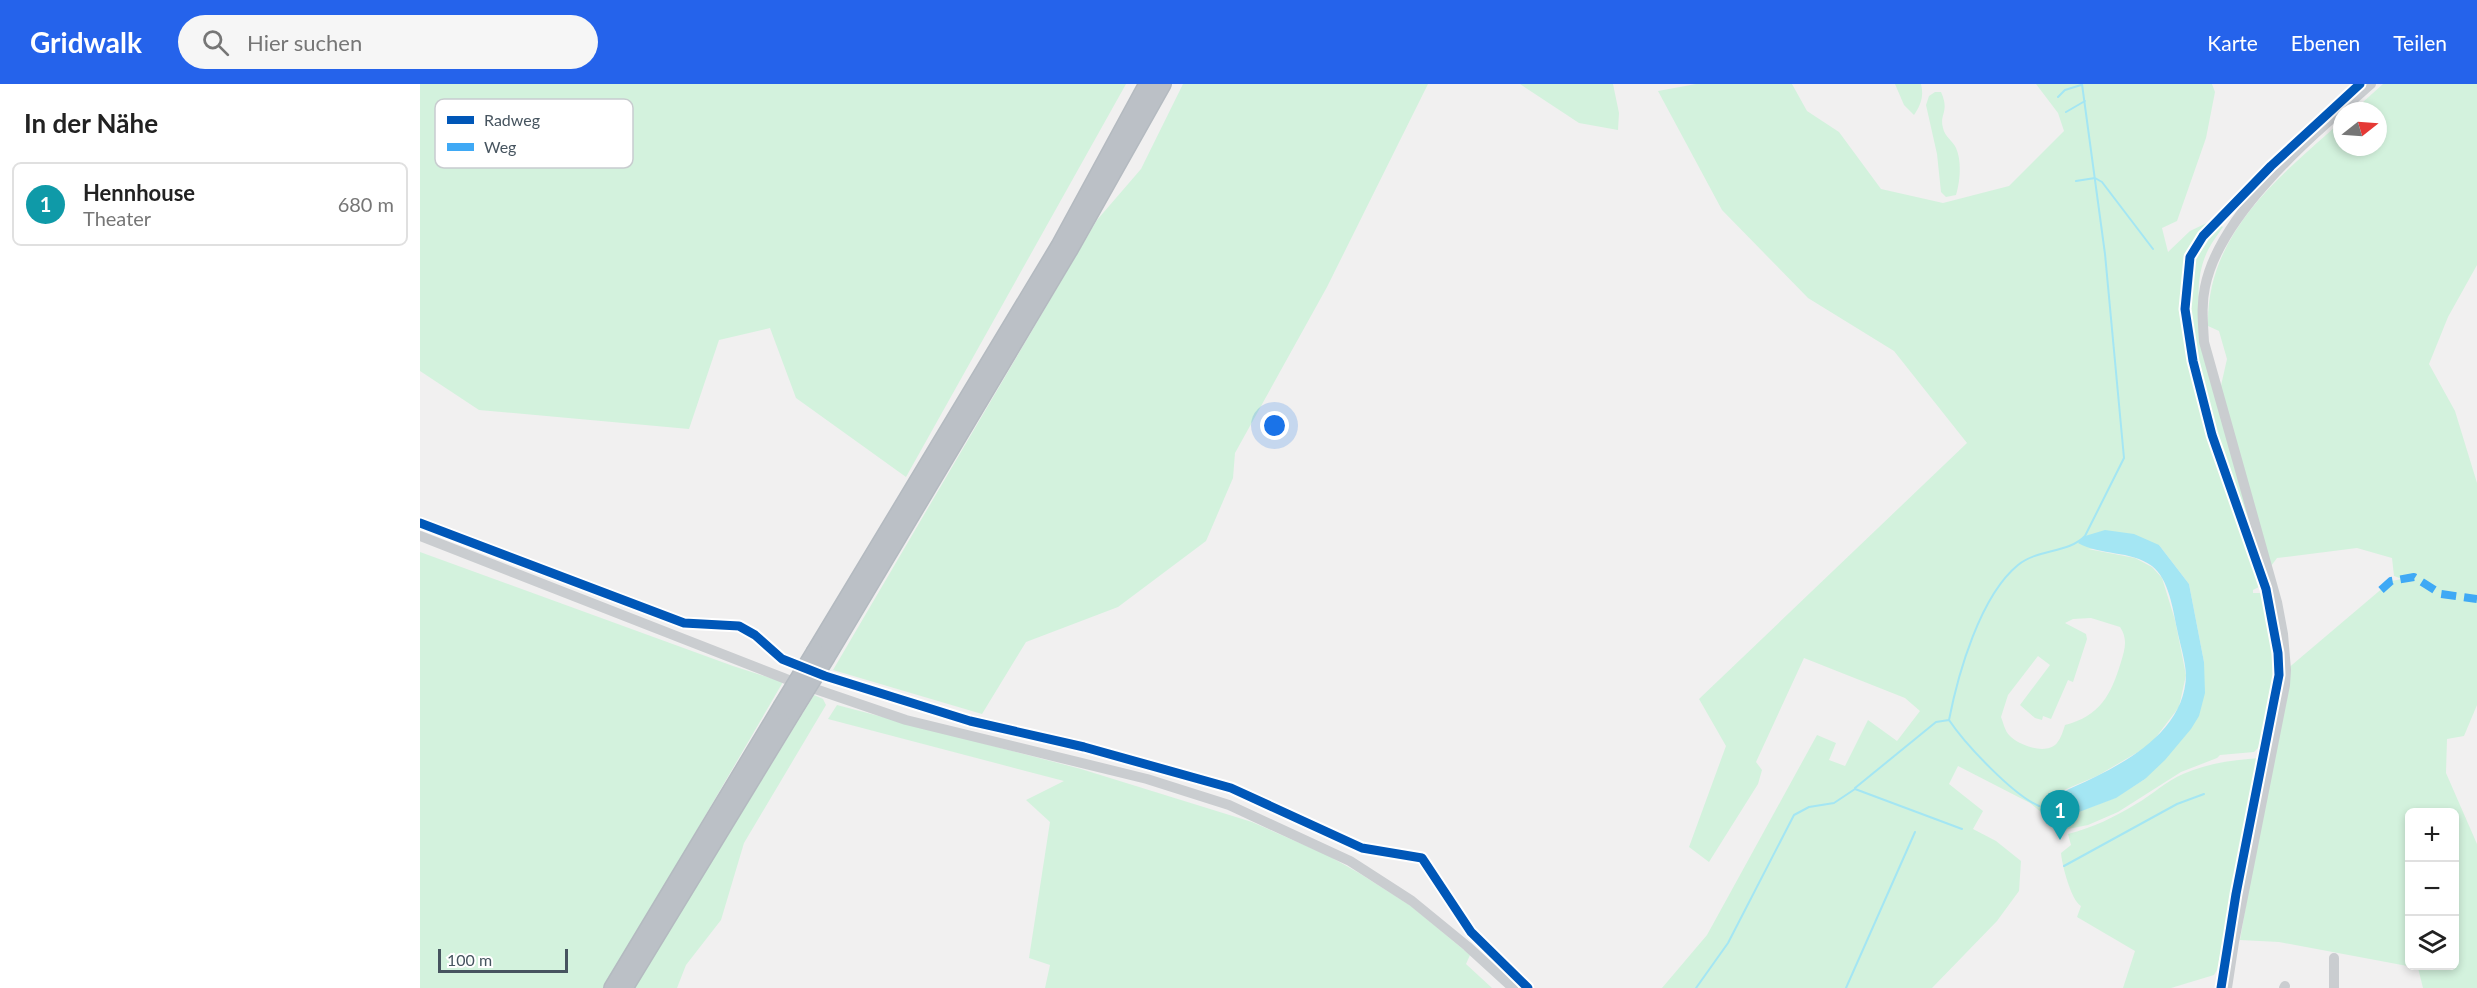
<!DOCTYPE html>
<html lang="de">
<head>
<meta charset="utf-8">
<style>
  :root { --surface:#fff; --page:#f6f6f6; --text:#222; --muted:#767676; --line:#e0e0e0; --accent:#2563eb }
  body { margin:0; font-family:Lato,sans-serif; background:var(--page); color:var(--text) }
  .controls { position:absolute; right:18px; bottom:18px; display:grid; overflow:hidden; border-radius:9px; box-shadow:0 3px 9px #0003 }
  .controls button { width:54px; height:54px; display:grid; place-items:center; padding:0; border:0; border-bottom:2px solid var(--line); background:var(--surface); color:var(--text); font:30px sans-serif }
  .compass { position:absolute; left:1913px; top:18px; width:54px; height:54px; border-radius:50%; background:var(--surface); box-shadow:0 3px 9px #0003; rotate:73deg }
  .scale { position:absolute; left:18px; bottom:15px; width:130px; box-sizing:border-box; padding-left:6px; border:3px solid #46545f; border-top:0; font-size:16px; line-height:21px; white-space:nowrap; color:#46545f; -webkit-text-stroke:4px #fff; paint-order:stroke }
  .you { position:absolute; left:855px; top:342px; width:21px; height:21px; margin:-15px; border:4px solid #fff; border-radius:50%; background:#1a73e8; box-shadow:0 0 0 9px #1a73e833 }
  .badge { display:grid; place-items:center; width:39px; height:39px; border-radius:50%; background:var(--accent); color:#fff; font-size:20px; font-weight:700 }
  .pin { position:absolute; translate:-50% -50px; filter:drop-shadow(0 2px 3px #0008) }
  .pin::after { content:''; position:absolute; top:32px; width:21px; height:18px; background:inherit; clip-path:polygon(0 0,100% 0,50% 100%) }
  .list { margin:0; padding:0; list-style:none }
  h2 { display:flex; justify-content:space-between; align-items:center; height:78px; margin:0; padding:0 24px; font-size:26px }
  h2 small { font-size:20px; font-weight:400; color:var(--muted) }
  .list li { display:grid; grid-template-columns:39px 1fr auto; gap:18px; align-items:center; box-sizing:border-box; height:84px; margin:0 12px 12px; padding:0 12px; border:2px solid var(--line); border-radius:9px }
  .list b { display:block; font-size:22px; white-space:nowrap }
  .list p { margin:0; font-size:20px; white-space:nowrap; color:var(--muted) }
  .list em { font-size:20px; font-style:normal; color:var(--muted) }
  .icon { flex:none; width:33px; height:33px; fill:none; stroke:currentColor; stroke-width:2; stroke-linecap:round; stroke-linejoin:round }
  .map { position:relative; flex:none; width:2057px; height:904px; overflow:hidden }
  header { display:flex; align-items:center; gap:36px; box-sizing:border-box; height:84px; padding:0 30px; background:var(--accent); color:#fff }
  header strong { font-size:28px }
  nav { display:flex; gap:33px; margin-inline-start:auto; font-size:21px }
  .search { width:420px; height:54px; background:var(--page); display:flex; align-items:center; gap:15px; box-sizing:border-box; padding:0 21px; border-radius:33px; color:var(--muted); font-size:22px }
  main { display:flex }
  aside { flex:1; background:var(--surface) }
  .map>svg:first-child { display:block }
  .green { fill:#d3f2dd; fill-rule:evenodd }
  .water { fill:#a4e6f3 }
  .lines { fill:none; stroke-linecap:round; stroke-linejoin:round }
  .stream { stroke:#a4e6f3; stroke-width:2 }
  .highway-casing { stroke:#b4bac0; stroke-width:18 }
  .minor { stroke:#cacdd0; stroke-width:10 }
  .highway { stroke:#bbc0c6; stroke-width:15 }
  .highway-bridge-casing { stroke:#b4bac0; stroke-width:18; stroke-linecap:butt }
  .highway-bridge { stroke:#bbc0c6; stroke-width:15 }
  .quiet { stroke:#3fa9f5; stroke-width:8; stroke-dasharray:15 8; stroke-linecap:butt }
  .cycleway-casing { stroke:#fff; stroke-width:13 }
  .cycleway { stroke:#0057b8; stroke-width:9 }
  .key { fill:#fff; stroke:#c8cccf; stroke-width:1.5 }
  .key-label { font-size:16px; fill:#46545f }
</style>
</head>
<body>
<header>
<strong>Gridwalk</strong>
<div class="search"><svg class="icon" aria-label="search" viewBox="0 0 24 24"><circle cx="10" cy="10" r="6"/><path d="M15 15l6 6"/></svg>Hier suchen</div>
<nav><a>Karte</a><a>Ebenen</a><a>Teilen</a></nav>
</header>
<main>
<aside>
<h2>In der Nähe<small></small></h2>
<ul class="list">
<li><span class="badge" style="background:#0f9aa8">1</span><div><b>Hennhouse</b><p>Theater</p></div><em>680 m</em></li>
</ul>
</aside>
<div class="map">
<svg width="2057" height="904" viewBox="0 0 2057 904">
  <rect width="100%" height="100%" fill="#f1f0f0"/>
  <path class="green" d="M0,0H706L486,393L376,314L350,244L299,256L269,345L59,326L0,287Z
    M763,0H1008L907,203L815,369L813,394L786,457L698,523L606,558L562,630L413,586L677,136L721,85Z
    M1100,0H1193L1199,29L1198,46L1159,39Z
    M1276,0H1372L1387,27L1419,48L1461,105L1523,119L1589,102L1644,47L1638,29L1616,0H1792L1795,8L1786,54L1757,137L1742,144L1748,168L1770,147L1793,136L1803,143C1798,150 1792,158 1788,166C1766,211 1788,262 1800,306L1807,275L1799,247L1788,242C1786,149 1859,93 1922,37V63H1958V27H1933L1963,0H2057V181L2028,233L2009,280L2035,327L2057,399V621L2044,652L2027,655L2026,689L2057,760V904H2003L1998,884L1859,858L1820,856L1866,586L1971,497L1982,495L1974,492L1972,474L1937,464L1857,474L1845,490L1846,505L1839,503L1833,506V509H1844L1854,570L1855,591L1839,663L1834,668L1800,671L1797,674L1761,688L1698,728L1668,741L1643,746L1610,719L1538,682L1529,700L1563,727L1553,745L1576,757L1601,777L1599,807L1577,837L1512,904H1242L1287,851L1397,651L1416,659L1409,676L1425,682L1448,636L1477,657L1500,627L1485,614L1384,574L1336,678L1342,686L1338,700L1289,778L1269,763L1306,662L1279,615L1547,359L1474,267L1388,214L1302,126L1238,7ZM1739,461L1769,500L1784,578L1725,695L1695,714L1644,733L1633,715L1644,706L1677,692L1730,661L1759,623L1766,591L1755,536L1742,494L1732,483L1715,474L1668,465ZM1671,534L1700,543C1708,555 1705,565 1701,578C1691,611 1680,632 1645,641C1643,647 1641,654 1637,659C1626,672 1598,661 1589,651C1585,647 1583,638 1581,633L1588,611L1618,572L1630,581L1600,621L1615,634L1622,636L1623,632L1631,635L1648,596L1653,598L1667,555L1666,550L1645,539L1653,535ZM1990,728H2034V882H1990Z
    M1475,0H1501C1504,12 1501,21 1494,31L1484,21Z
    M1515,8H1521C1530,28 1519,30 1523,44C1525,53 1533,57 1536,64C1542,77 1540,98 1536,111L1526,113L1521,108L1517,70L1506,21L1509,12Z
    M0,468L313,582L363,598L185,904H0Z
    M394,611L403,615L406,621L324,759L301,836L266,881L257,904H214Z
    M417,621L661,685L832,738L907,771L939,789L991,822L1050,871L1046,880L1072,904H625L630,881L609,874L630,738L606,716L644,697L408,635Z
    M1840,674L1797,886L1794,891L1751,904H1703L1715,867L1657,833L1661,822C1651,816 1642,781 1641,769L1651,761L1648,750C1672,744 1695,733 1716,720C1732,711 1746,697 1763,690C1788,679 1813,676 1840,674Z"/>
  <path class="water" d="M1685,446L1714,450L1739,461L1769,500L1784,578L1785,609L1779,632L1771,645L1745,676L1725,695L1696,714L1651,731L1637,733L1634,727L1633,715C1647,704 1662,700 1677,692C1717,672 1766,641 1766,590C1765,575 1760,560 1757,545C1753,526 1749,495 1732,482C1710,466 1681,472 1658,459L1665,452Z"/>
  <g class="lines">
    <path class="stream" d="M1638,13L1645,6L1661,1
      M1646,28L1665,17
      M1656,97L1675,94L1682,98L1733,165
      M1529,636C1538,590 1560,512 1598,481C1617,465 1649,469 1665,452L1704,374L1685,170L1662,0
      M1435,704L1516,638L1529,636C1545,660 1593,711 1619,722
      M1644,782L1757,720L1784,710
      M1276,904L1308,859L1374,731L1389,723L1414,719L1435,705L1542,745
      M1426,904L1495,748"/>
    <g class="highway-casing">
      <path id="highway" d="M395,567L639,162L727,0
        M407,573L649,167L743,0
        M192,904L361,623
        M205,904L373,628"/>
    </g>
    <path class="minor" d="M0,452L366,595L486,636L727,695L809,721L930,777L992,817L1047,862L1093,904
      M1807,904L1814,858L1865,601L1866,586L1863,550L1857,518L1784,258C1783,239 1781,221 1785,203C1800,128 1895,49 1951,0
      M1864,904L1865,902
      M1914,904V874"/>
    <use href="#highway" class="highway"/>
    <g class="highway-bridge-casing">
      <path id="highway-bridge" d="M361,623L395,567
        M373,628L407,573"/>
    </g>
    <use href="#highway-bridge" class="highway-bridge"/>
    <path class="quiet" d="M1961,506L1971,497L1994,493L2021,510L2057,515"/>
    <g class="cycleway-casing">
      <path id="cycleway" d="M0,439L264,539L319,542L335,551L362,575L405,592L550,637L664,663L811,704L942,764L1002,774L1051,848L1108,904
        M1801,904L1816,810L1859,591L1858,569L1846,505L1792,351L1773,277L1765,225L1770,173L1783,152L1851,82L1940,0"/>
    </g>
    <use href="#cycleway" class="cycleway"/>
  </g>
  <rect x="15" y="15" width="198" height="69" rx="9" class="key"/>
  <rect x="27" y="32" width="27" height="8" fill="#0057b8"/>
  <rect x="27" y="59" width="27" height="8" fill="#3fa9f5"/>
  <g class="key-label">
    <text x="64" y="42">Radweg</text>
    <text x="64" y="69">Weg</text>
  </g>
</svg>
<div class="controls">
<button>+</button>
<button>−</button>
<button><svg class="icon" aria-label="layers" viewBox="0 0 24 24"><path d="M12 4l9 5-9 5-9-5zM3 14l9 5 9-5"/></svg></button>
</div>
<svg class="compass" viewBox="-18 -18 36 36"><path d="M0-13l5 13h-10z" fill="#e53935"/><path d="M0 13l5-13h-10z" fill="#767676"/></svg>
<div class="scale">100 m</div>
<div class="you"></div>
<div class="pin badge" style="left:1640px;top:756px;background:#0f9aa8">1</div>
</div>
</main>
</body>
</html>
